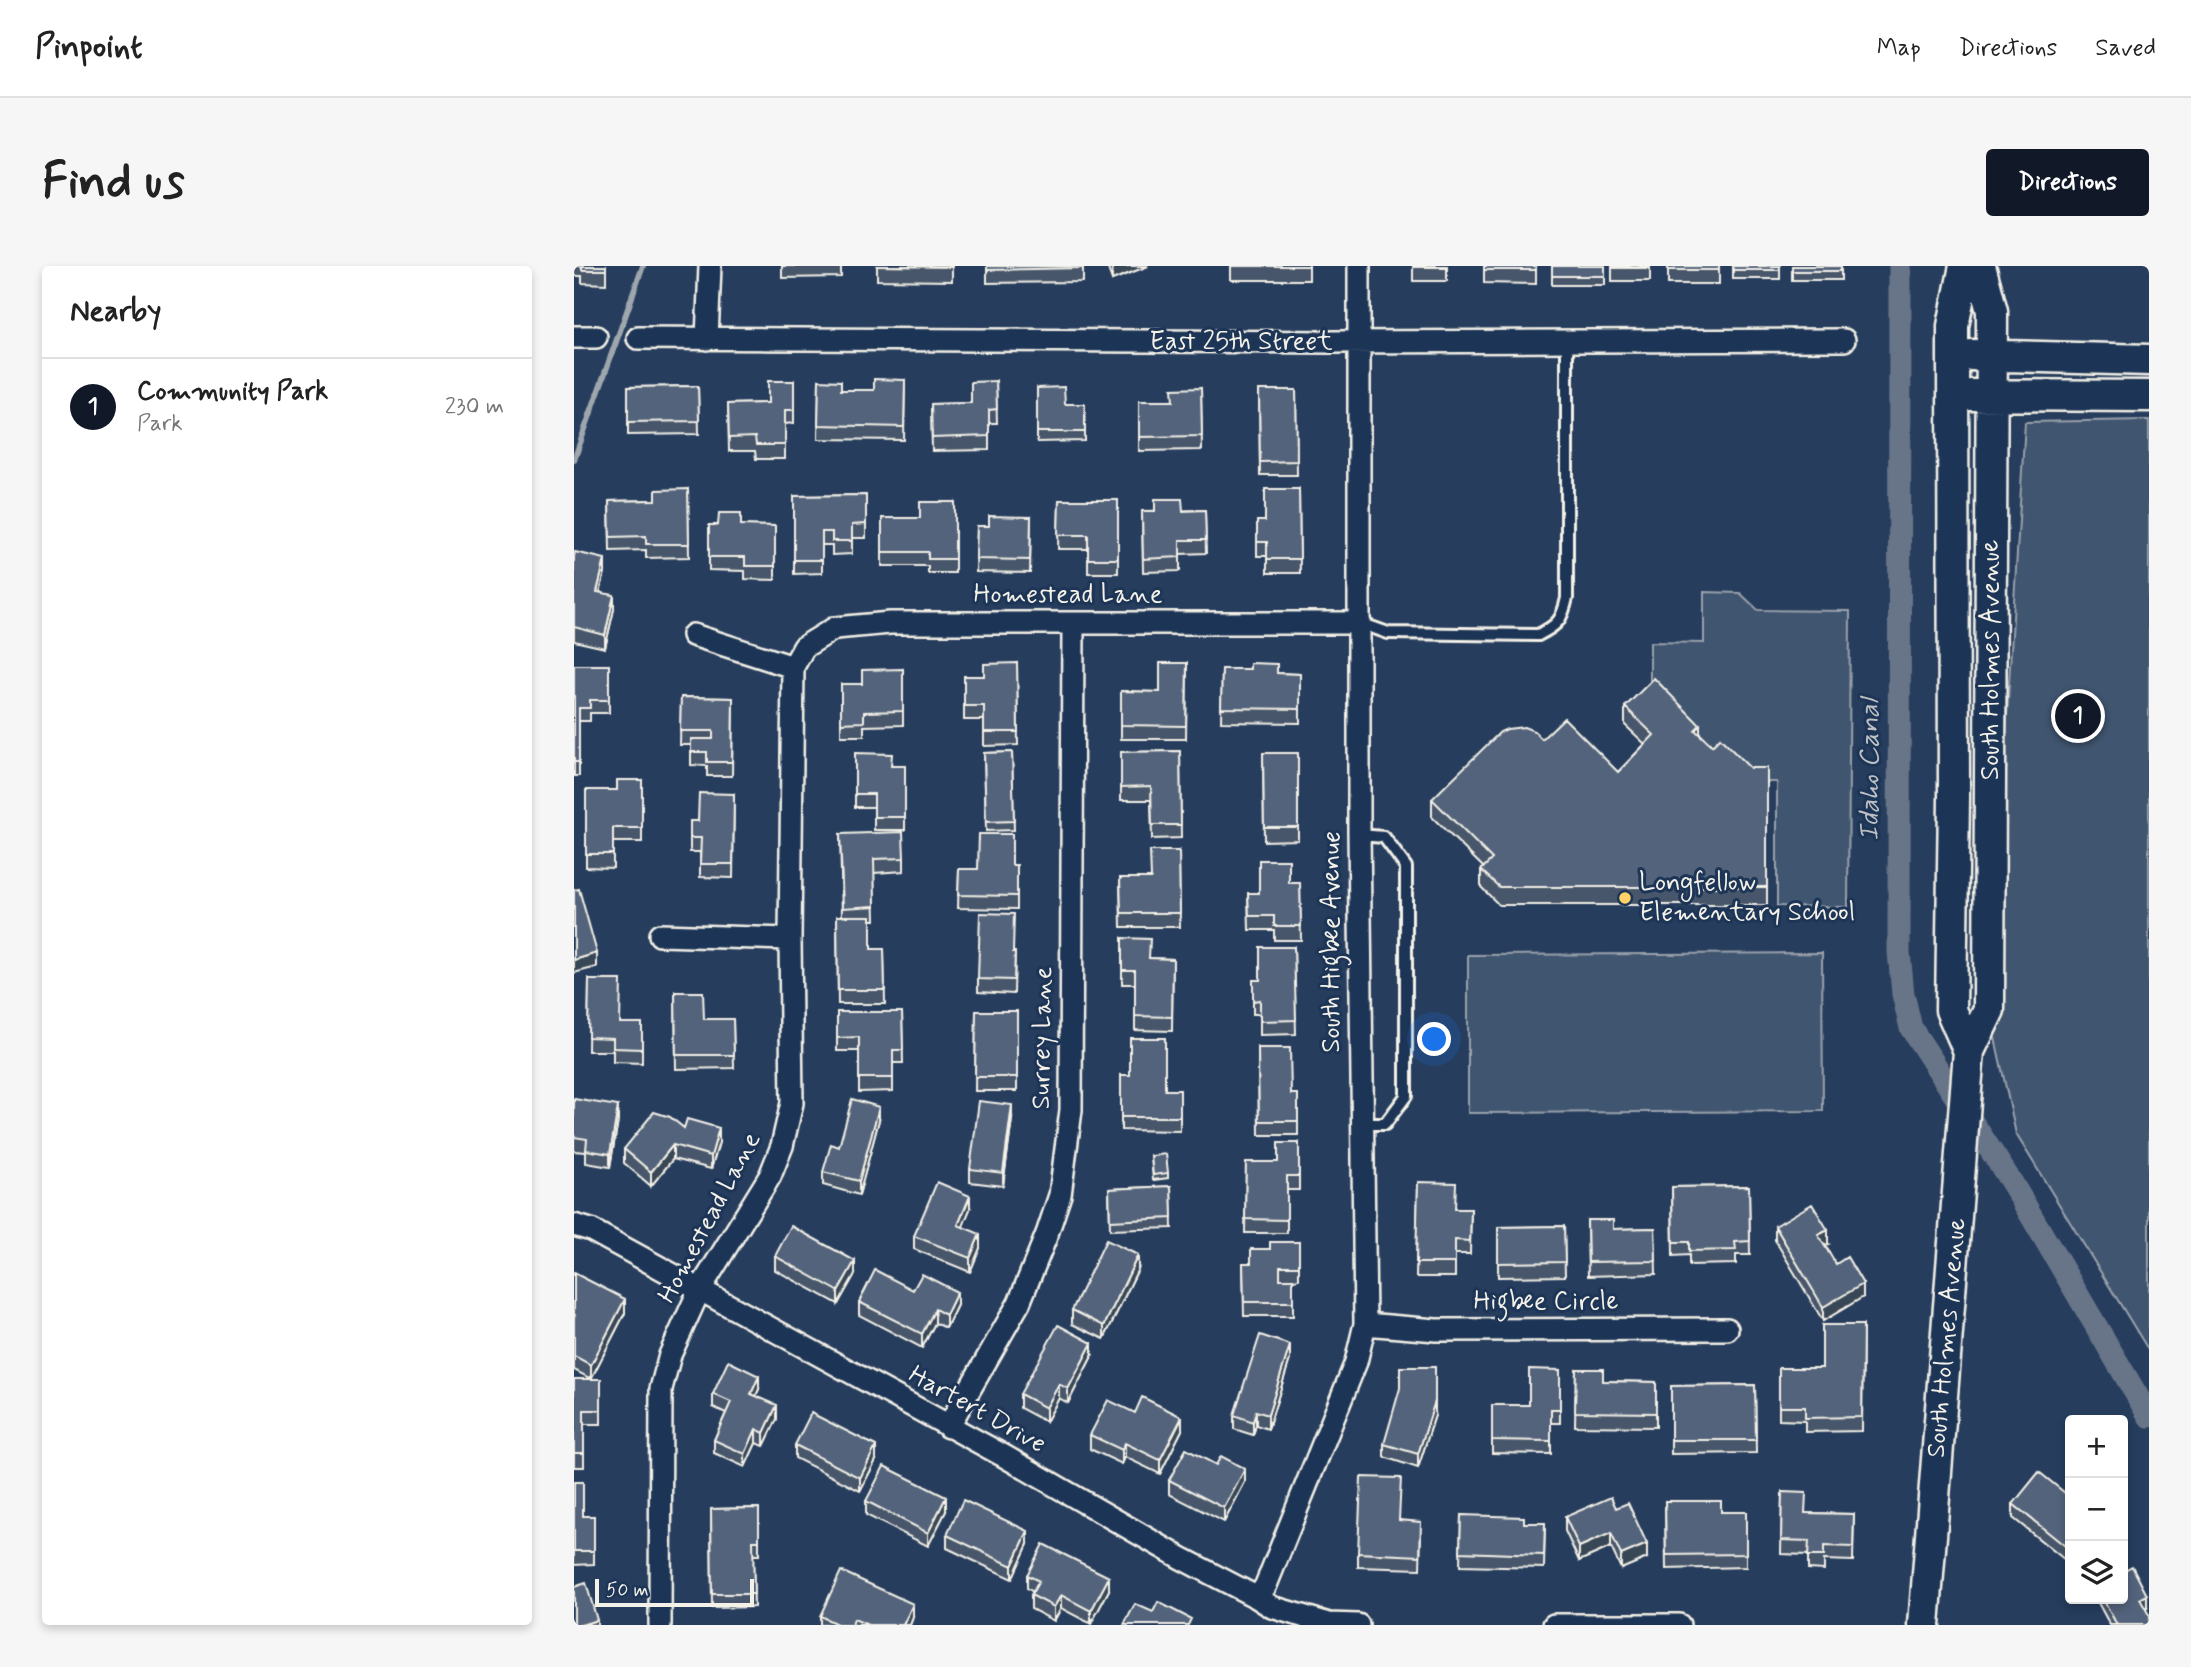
<!DOCTYPE html>
<html lang="en">
<head>
<meta charset="utf-8">
<style>
  :root { --surface:#fff; --page:#f6f6f6; --text:#222; --muted:#767676; --line:#e0e0e0; --accent:#111827 }
  body { margin:0; font-family:Mynerve,sans-serif; background:var(--page); color:var(--text) }
  .controls { position:absolute; right:21px; bottom:21px; display:grid; overflow:hidden; border-radius:7px; box-shadow:0 4px 10px #0003 }
  .controls button { width:63px; height:63px; display:grid; place-items:center; padding:0; border:0; border-bottom:2px solid var(--line); background:var(--surface); color:var(--text); font:35px sans-serif }
  .scale { position:absolute; left:21px; bottom:18px; width:159px; box-sizing:border-box; padding-left:7px; border:4px solid #f4f1e8; border-top:0; font-size:19px; line-height:24px; white-space:nowrap; color:#f4f1e8; -webkit-text-stroke:5px #1d3557; paint-order:stroke }
  .you { position:absolute; left:861px; top:774px; width:24px; height:24px; margin:-18px; border:5px solid #fff; border-radius:50%; background:#1a73e8; box-shadow:0 0 0 10px #1a73e833 }
  .badge { display:grid; place-items:center; width:46px; height:46px; border-radius:50%; background:var(--accent); color:#fff; font-size:23px; font-weight:700 }
  .pin { position:absolute; translate:-50% -50%; border:4px solid #fff; box-shadow:0 2px 7px #0006 }
  .list { margin:0; padding:0; list-style:none }
  h2 { display:flex; justify-content:space-between; align-items:center; height:91px; margin:0; padding:0 28px; font-size:30px }
  h2 small { font-size:23px; font-weight:400; color:var(--muted) }
  .list li { display:grid; grid-template-columns:46px 1fr auto; gap:21px; align-items:center; box-sizing:border-box; height:98px; padding:0 28px; border-top:2px solid var(--line) }
  .list b { display:block; font-size:26px; white-space:nowrap }
  .list p { margin:0; font-size:23px; white-space:nowrap; color:var(--muted) }
  .list em { font-size:23px; font-style:normal; color:var(--muted) }
  .icon { flex:none; width:38px; height:38px; fill:none; stroke:currentColor; stroke-width:2; stroke-linecap:round; stroke-linejoin:round }
  .map { position:relative; flex:none; width:1575px; height:1359px; overflow:hidden; border-radius:7px }
  header { display:flex; align-items:center; gap:42px; box-sizing:border-box; height:98px; padding:0 35px; background:var(--surface); border-bottom:2px solid var(--line) }
  header strong { font-size:33px }
  nav { display:flex; gap:38px; margin-inline-start:auto; font-size:24px }
  .intro { display:flex; align-items:center; justify-content:space-between; box-sizing:border-box; height:168px; padding:0 42px }
  h1 { margin:0; font-size:49px }
  .button { padding:18px 32px; border-radius:7px; background:var(--accent); color:#fff; font-size:24px; font-weight:700 }
  main { display:flex; gap:42px; padding:0 42px }
  aside { flex:1; background:var(--surface); border-radius:7px; box-shadow:0 4px 10px #0003 }
  .map>svg:first-child { display:block }
  .green { fill:#40546f; stroke:#9aa2ac; stroke-width:2 }
  .lines { fill:none; stroke-linecap:round; stroke-linejoin:round }
  .stream { stroke:#9fa7ae; stroke-width:6 }
  .canal { stroke:#677588; stroke-width:23 }
  .lane-casing { stroke:#f4f1e8; stroke-width:16 }
  .street-casing { stroke:#f4f1e8; stroke-width:26 }
  .secondary-casing { stroke:#f4f1e8; stroke-width:35 }
  .lane { stroke:#1d3557; stroke-width:10 }
  .street { stroke:#1d3557; stroke-width:21 }
  .secondary { stroke:#1d3557; stroke-width:30 }
  .wall { fill:#47566a; stroke:#f4f1e8; stroke-width:2 }
  .shaded-wall { fill:#394656; stroke:#f4f1e8; stroke-width:2 }
  .building { fill:#52647b; stroke:#f4f1e8; stroke-width:2 }
  .poi-dot { fill:#ffd166; stroke:#1d3557; stroke-width:2.5 }
  .labels { text-anchor:middle; dominant-baseline:central; stroke-width:6; stroke-linejoin:round; paint-order:stroke }
  .street-label { font-size:26px; fill:#f4f1e8; stroke:#1d3557 }
  .poi-label { font-size:26px; fill:#f4f1e8; stroke:#1d3557; text-anchor:start }
  .water-label { font-size:28px; font-style:italic; fill:#bcbfc2; stroke:#1d3557 }
</style>
</head>
<body>
<header>
<strong>Pinpoint</strong>
<nav><a>Map</a><a>Directions</a><a>Saved</a></nav>
</header>
<div class="intro"><h1>Find us</h1><a class="button">Directions</a></div>
<main>
<aside>
<h2>Nearby<small></small></h2>
<ul class="list">
<li><span class="badge">1</span><div><b>Community Park</b><p>Park</p></div><em>230 m</em></li>
</ul>
</aside>
<div class="map">
<svg width="1575" height="1359" viewBox="0 0 1575 1359">
  <rect width="100%" height="100%" fill="#263d5d"/>
  <filter id="ink" filterUnits="userSpaceOnUse"><feTurbulence type="fractalNoise" baseFrequency=".0143" numOctaves="2"/><feDisplacementMap in="SourceGraphic" scale="14" xChannelSelector="R" yChannelSelector="G"/><feConvolveMatrix kernelMatrix="1 2 1 2 8 2 1 2 1" color-interpolation-filters="sRGB"/></filter>
  <g filter="url(#ink)">
    <path class="green" d="M1575,154V1085L1442,868L1415,744L1451,156Z
      M1130,326L1166,327L1184,344L1276,345L1274,641L1203,640V516H1176L1076,419V376L1130,377Z
      M1248,687L1249,845L894,847V689Z"/>
    <g class="lines">
      <path class="stream" d="M0,194L69,0"/>
      <path class="canal" d="M1326,0L1325,686L1329,728L1337,762L1438,917L1575,1150"/>
      <g class="lane-casing">
        <path id="lane" d="M786,357L814,367L964,369C984,359 988,354 993,332V75
          M785,569L810,571L832,601V830L811,858H787"/>
      </g>
      <g class="street-casing">
        <path id="street" d="M0,71H22
          M64,72L755,76L1270,74
          M133,73L136,0
          M119,369L219,401
          M86,669L216,673
          M0,959L17,964L430,1190L607,1292L684,1332L698,1341L755,1358L784,1359
          M791,1058L862,1064L1153,1063
          M374,1161L445,1037L473,968L486,929L497,844L499,357
          M684,1332L692,1319L782,1096L791,1058L785,565V0
          M86,1359L87,1123L96,1089L125,1025L196,910L208,880L218,837L216,673L219,401L230,381L261,362L316,357H786
          M980,1359H1105"/>
      </g>
      <g class="secondary-casing">
        <path id="secondary" d="M1391,0L1379,60V89L1380,532L1377,744L1395,785
          M1397,89L1575,94
          M1397,129L1575,130
          M1350,1359L1395,785L1415,744L1418,45L1406,0"/>
      </g>
      <use href="#lane" class="lane"/>
      <use href="#street" class="street"/>
      <use href="#secondary" class="secondary"/>
    </g>
    <path class="wall" d="M0,0H32V18L8,17V10H0Z
      M208,0H267V11L208,12Z
      M303,0H378V15L303,14Z
      M413,0H509V16L413,17Z
      M533,0H574L538,14Z
      M657,0H735V14H657Z
      M839,0H873V15H839Z
      M910,0H962V18L910,17Z
      M978,0H1031V19H978Z
      M1038,0H1076V15H1038Z
      M1094,0H1145V18H1094Z
      M1159,0H1206V13H1159Z
      M1218,0H1267V14H1218Z
      M245,114L267,124H300L331,114L330,174L244,173Z
      M220,115V157L211,158V193H182L181,185H155L154,138L194,137Z
      M422,115L423,157H415V184L358,185L357,138L397,137Z
      M124,120L125,168L54,169V121Z
      M463,122L491,138H511V175L463,176Z
      M627,122L628,184L565,185V135H598Z
      M685,124H722L723,209H686Z
      M114,223L115,291L72,292V284L36,285L35,235L82,234Z
      M725,223L726,307H693V290H683V255H691Z
      M292,229V272H278V288L258,289V279H248V307L220,308V230Z
      M485,234H544V307H514V283H484Z
      M381,236V307H354V300H308V252H346Z
      M631,244L632,287L606,288V305L569,306L568,245Z
      M457,251L456,307L402,306L403,260H415Z
      M135,259L201,260V314L171,313V305L135,304Z
      M0,291L31,306L26,326L40,343L31,382L0,375Z
      M443,397L444,479L410,480V454H390V410H410Z
      M613,397L612,473H547V425L586,426Z
      M0,399H35V447H16V455H5V510H0Z
      M329,403V459L290,460V470H267V418H288Z
      M648,403L703,407L726,408V457L647,456Z
      M107,431L159,432L158,510H133V500L117,499V479H106Z
      M1051,441L1126,468L1138,480L1176,502H1193V639H925L907,621V604L909,601L858,551V533L968,473L1044,506L1071,478L1051,459Z
      M606,485L607,572L578,573L577,534H547V486Z
      M438,486L440,564L412,565L410,487Z
      M281,487L318,500H331V564H300V541H281Z
      M689,487H724V574L690,575Z
      M68,514V576H39V602L12,601V524H43Z
      M160,528L159,612L126,611V586H116V555H124Z
      M266,568L330,592V605L300,607L301,654H297V683H310L311,738H264L263,650H268Z
      M605,585L606,661H547L546,612H576Z
      M443,599V643L384,642L385,603H404Z
      M715,617H726L727,674H700V664H675L674,627H685Z
      M548,672L576,692L599,693L598,765L561,764V718H548Z
      M720,681L722,768L686,769V748H679V714H686Z
      M439,686H441L440,728L404,726V713Z
      M15,714L47,757H68V797L39,796V785H14Z
      M101,726L130,753H159L160,802L102,803Z
      M402,745H443V825H401Z
      M263,746H328L329,797H319V825L285,826V785H263Z
      M684,782L717,828H724V869H685Z
      M547,809L591,824H606V865L547,864Z
      M0,833L44,854L36,901L12,897V886L0,885Z
      M438,853L429,920L396,916V903Z
      M305,854L285,929L249,919V906L265,881Z
      M110,862L145,876L137,903L99,893L77,920L50,897V883Z
      M725,877V924H713V967H671L672,896H704Z
      M577,890L594,907V912L579,914Z
      M844,916L882,943H897L896,988H881V1011H842Z
      M597,920L598,962L536,964L535,923Z
      M1175,920L1176,989H1162V998L1115,999V989L1099,990L1098,921Z
      M396,943L388,961L406,982L396,1006L340,983V970Z
      M1013,954L1039,963L1081,962L1082,1008L1014,1010Z
      M990,960L991,1010L924,1011V961Z
      M1201,960L1254,978L1251,979L1262,998L1289,1031L1249,1055L1201,974Z
      M725,976V1013L719,1014V1050H670L669,997H677L696,983Z
      M201,990L281,1008L264,1038L201,1004Z
      M564,1003L530,1073L498,1058V1044Z
      M0,1007L51,1047L17,1113L0,1104Z
      M339,1024L383,1039L372,1062L361,1057L348,1082L285,1049V1036Z
      M1289,1059L1288,1165L1231,1166V1155L1205,1154V1102H1248Z
      M518,1090L494,1137L485,1132L472,1156L446,1142V1128Z
      M716,1093L694,1163L682,1159L679,1169L660,1163V1149Z
      M1002,1103L1029,1115L1082,1116V1161L1001,1160Z
      M986,1104V1157H977V1188L918,1187V1139H955Z
      M0,1113H27V1158H10V1201H0Z
      M1181,1119L1182,1187L1097,1188V1120Z
      M185,1123L182,1130L203,1153L190,1180L182,1177L171,1201L140,1187V1174L152,1147L139,1141V1128Z
      M561,1147L608,1164L586,1208L551,1191L548,1198L516,1183V1169Z
      M861,1149L844,1202L810,1191V1178Z
      M221,1179L302,1194L286,1225L221,1192Z
      M642,1199L671,1216L650,1256L595,1228V1214Z
      M0,1216L9,1250H20V1298L0,1299Z
      M1208,1226L1231,1247L1280,1248L1279,1295L1250,1294V1304L1234,1303V1289L1207,1288Z
      M1496,1231V1298L1439,1252V1238Z
      M292,1235L372,1245L354,1280L292,1249Z
      M1091,1235L1147,1246H1172V1301L1092,1303Z
      M185,1242V1289H179L180,1341L138,1342L137,1243Z
      M1042,1242L1073,1292L1047,1303L1037,1281L1005,1295L991,1265V1251Z
      M887,1249L950,1257H971L970,1302L886,1300Z
      M826,1254L847,1269L846,1303L784,1301V1287Z
      M373,1269L454,1278L438,1313L373,1282Z
      M453,1309L535,1324L517,1358L487,1342L480,1355L457,1343V1329L459,1326L453,1322Z
      M1522,1333H1549L1573,1342L1572,1343L1575,1359H1536Z
      M246,1350L339,1351L336,1359H246Z"/>
    <path class="shaded-wall" d="M538,0H574L538,14Z
      M31,293V306L23,339V326Z
      M40,329V343L31,382V369Z
      M1126,459V477L1121,464Z
      M23,687V701L0,707V694Z
      M438,839V853L429,920V907Z
      M44,840V854L36,901V888Z
      M305,841V854L285,929V915Z
      M145,862V876L137,903V890Z
      M99,879V893L77,920V906Z
      M396,930V943L384,973V959Z
      M1254,964V978L1244,983V969Z
      M406,968V982L396,1006V992Z
      M564,989V1003L530,1073V1060Z
      M281,995V1008L264,1038V1025Z
      M1289,1018V1031L1249,1055V1041Z
      M383,1026V1039L372,1062V1049Z
      M51,1033V1047L17,1113V1099Z
      M361,1043V1057L348,1082V1068Z
      M518,1077V1090L494,1137V1123Z
      M716,1079V1093L694,1163V1149Z
      M185,1110V1123L177,1141V1128Z
      M485,1118V1132L472,1156V1142Z
      M861,1135V1149L844,1202V1188Z
      M203,1139V1153L190,1180V1167Z
      M682,1145V1159L679,1169V1156Z
      M608,1151V1164L586,1208V1194Z
      M182,1163V1177L171,1201V1188Z
      M551,1177V1191L548,1198V1184Z
      M302,1180V1194L286,1225V1212Z
      M671,1203V1216L650,1256V1242Z
      M372,1231V1245L354,1280V1267Z
      M454,1265V1278L438,1313V1300Z
      M1037,1267V1281L1005,1295V1281Z
      M1073,1278V1292L1047,1303V1289Z
      M535,1311V1324L517,1358V1345Z
      M487,1329V1342L480,1355V1341Z
      M1573,1329V1342L1566,1346V1333Z
      M339,1338V1351L336,1359H329Z
      M23,1354V1359H7Z"/>
    <path class="building" d="M8,0H32V4H8Z
      M303,0H378V1Z
      M413,0H509V2L413,4Z
      M839,0H873V1H839Z
      M910,0H962V4H910Z
      M978,0H1031V10H978Z
      M1038,0H1076V2H1038Z
      M1094,0H1145V4H1094Z
      M1159,0H1206V4H1159Z
      M1218,0H1267V5H1218Z
      M300,113L331,114L330,161L244,159L245,114L267,115V124H300Z
      M194,115H220V144H211V179H182L181,171L155,172L154,138L194,137Z
      M422,115L423,143L415,144V170L358,172L357,138L397,137V116Z
      M124,120L125,155L54,156V121Z
      M490,121L491,138H511V166H463V122Z
      M627,122L628,170L565,171V135H599L598,123Z
      M685,124H722L723,195L686,196Z
      M114,223L115,278H72V270L36,271L35,235L82,234V224Z
      M691,223H725L726,293H693V276H683V255H691Z
      M292,229V258L278,259V275H258V266H248V294H220V230Z
      M581,233H608L609,245L631,244L632,274H606V291L569,293L568,245H581Z
      M485,234H544V293H514V269H484Z
      M346,236H381V293H354V286H308V252H346Z
      M145,247H167V259L201,260V300H171V291H135V259H144Z
      M415,250L457,251L456,294L402,293L403,260H415Z
      M1,286L31,293L23,326L40,329L31,369L0,361V291Z
      M443,397L444,466H410V440H390V410H410V398Z
      M586,397H613L612,460L547,459V425L586,426Z
      M676,397L703,398V407L726,408V443L647,442L648,403H676Z
      M0,399H35V434H16V442H5V496H0Z
      M329,403V445L290,446V456L267,457V418H288V404Z
      M1080,412L1126,459L1121,464L1138,480L1146,472L1176,502H1193V621H925L907,604L918,593L858,533L926,466L933,463L950,461L960,465L968,473L990,452L1044,506L1080,469L1051,441Z
      M107,431L159,432L158,496H133V486H117V473H139V465H106Z
      M606,485L607,559H578L577,520L547,521V486Z
      M438,486L440,555L412,556L410,487Z
      M281,487L318,488L317,500H331V551H300V528H281Z
      M689,487H724V561H690Z
      M43,514H68V562H39V588H12V524H43Z
      M125,527L160,528L159,598H126L127,572H116V555H124Z
      M329,566L330,592L300,593L301,640L269,642L266,568Z
      M405,568H438V599H443V630L384,629L385,603H404Z
      M576,585H605L606,647H547L546,612H577Z
      M685,594H715V617H726L727,660H700V650H675L674,627H685Z
      M5,623L23,687L0,694V624Z
      M406,647L440,648L439,686H441L440,714L404,713Z
      M263,650H297V683H310L311,724H264Z
      M548,672L576,673L575,692L599,693L598,751L561,750V704H548Z
      M686,681H720L722,754L686,755V734L679,735V714H686Z
      M15,714H47L46,757H68V783L39,782V772L14,771Z
      M101,726H129L130,753H159L160,789H102Z
      M402,745H443V811H401Z
      M263,746H328L329,784H319V812H285V771L263,772Z
      M556,772H591V824H606V851H547V809H556Z
      M684,782H716L717,828H724V855H685Z
      M0,833L44,840L36,888L12,884L13,873L0,871Z
      M278,833L305,841L285,915L249,906L257,878L265,881Z
      M405,835L438,839L429,907L396,903Z
      M80,846L96,851L110,862L113,853L145,862L137,890L99,879L77,906L50,883Z
      M704,877H725V910H713V954L671,953L672,896H704Z
      M592,888L594,907L579,909L577,890Z
      M363,916L396,930L384,959L406,968L396,992L340,970Z
      M844,916L882,917L881,943H897L896,975L881,974V997H842Z
      M597,920L598,952L536,955L535,923Z
      M1175,920L1176,975L1161,976L1162,984L1115,985V976H1099L1098,921Z
      M1238,938L1254,964L1244,969L1262,998L1273,991L1289,1018L1249,1041L1201,960Z
      M1013,954H1039V963L1081,962L1082,995L1014,996Z
      M217,960L281,995L264,1025L201,990Z
      M990,960L991,996L924,997V961Z
      M532,974L564,989L530,1060L498,1044Z
      M696,976H725V1000H706V1013H719V1036H670L669,997H677V983H696Z
      M301,1004L339,1024L348,1008L383,1026L372,1049L361,1043L348,1068L285,1036Z
      M0,1007L51,1033L17,1099L0,1090V1052L1,1049L0,1048Z
      M484,1059L518,1077L494,1123L485,1118L472,1142L446,1128Z
      M1248,1059H1289L1288,1151L1231,1152V1141H1205V1102H1248Z
      M686,1069L716,1079L694,1149L682,1145L679,1156L660,1149Z
      M154,1095L185,1110L177,1128L203,1139L190,1167L182,1163L171,1188L140,1174L157,1136L139,1128Z
      M826,1101H861V1135L844,1188L810,1178L826,1122Z
      M955,1103L986,1104V1143H977V1175L918,1174V1139H955Z
      M1002,1103H1029V1115L1082,1116V1147L1001,1146Z
      M0,1113H27V1144H10V1187H0Z
      M1181,1119L1182,1174H1097V1120Z
      M568,1131L608,1151L586,1194L551,1177L548,1184L516,1169L534,1134L561,1147Z
      M237,1147L302,1180L286,1212L221,1179Z
      M612,1183L642,1199L647,1190L671,1203L650,1242L595,1214Z
      M310,1200L372,1231L354,1267L292,1235Z
      M1465,1206L1496,1231V1284L1439,1238Z
      M787,1211L827,1212L825,1254L847,1256L846,1290L784,1287Z
      M0,1216H9V1250H20V1285H0Z
      M1208,1226L1232,1227L1231,1247L1280,1248L1279,1281L1250,1280V1290H1234L1235,1275L1207,1274Z
      M1037,1231L1042,1242L1054,1237L1073,1278L1047,1289L1037,1267L1005,1281L991,1251Z
      M389,1234L454,1265L438,1300L373,1269Z
      M1091,1235H1147V1246H1172V1288L1092,1289Z
      M185,1242V1275H179L180,1328H138L137,1243Z
      M887,1249L950,1251V1257H971L970,1289L886,1286Z
      M469,1278L535,1311L517,1345L487,1329L480,1341L457,1329L465,1315L453,1309Z
      M1558,1300L1573,1329L1566,1333L1575,1349V1359H1543L1529,1333H1549V1305Z
      M267,1305L339,1338L329,1359H294L280,1353L278,1359H265L246,1350Z
      M12,1317L23,1354L7,1359H0V1321Z
      M584,1336L617,1353L614,1359H550L561,1338L579,1346Z"/>
  </g>
  <circle class="poi-dot" cx="1051" cy="632" r="7"/>
  <g class="labels">
    <g class="street-label">
      <text x="667" y="76">East 25th Street</text>
      <text x="494" y="329">Homestead Lane</text>
      <text transform="translate(1417 394) rotate(-90)">South Holmes Avenue</text>
      <text transform="translate(758 676) rotate(-90)">South Higbee Avenue</text>
      <text transform="translate(469 772) rotate(-89)">Surrey Lane</text>
      <text transform="translate(136 952) rotate(-62)">Homestead Lane</text>
      <text x="972" y="1036">Higbee Circle</text>
      <text transform="translate(1373 1072) rotate(-85)">South Holmes Avenue</text>
      <text transform="translate(403 1144) rotate(29)">Hartert Drive</text>
    </g>
    <g class="poi-label">
      <text x="1065" y="617">Longfellow<tspan x="1065" dy="30">Elementary School</tspan></text>
    </g>
    <g class="water-label">
      <text transform="translate(1296 504) rotate(-90)">Idaho Canal</text>
    </g>
  </g>
</svg>
<div class="controls">
<button>+</button>
<button>−</button>
<button><svg class="icon" aria-label="layers" viewBox="0 0 24 24"><path d="M12 4l9 5-9 5-9-5zM3 14l9 5 9-5"/></svg></button>
</div>
<div class="scale">50 m</div>
<div class="you"></div>
<div class="pin badge" style="left:1504px;top:450px">1</div>
</div>
</main>
</body>
</html>
